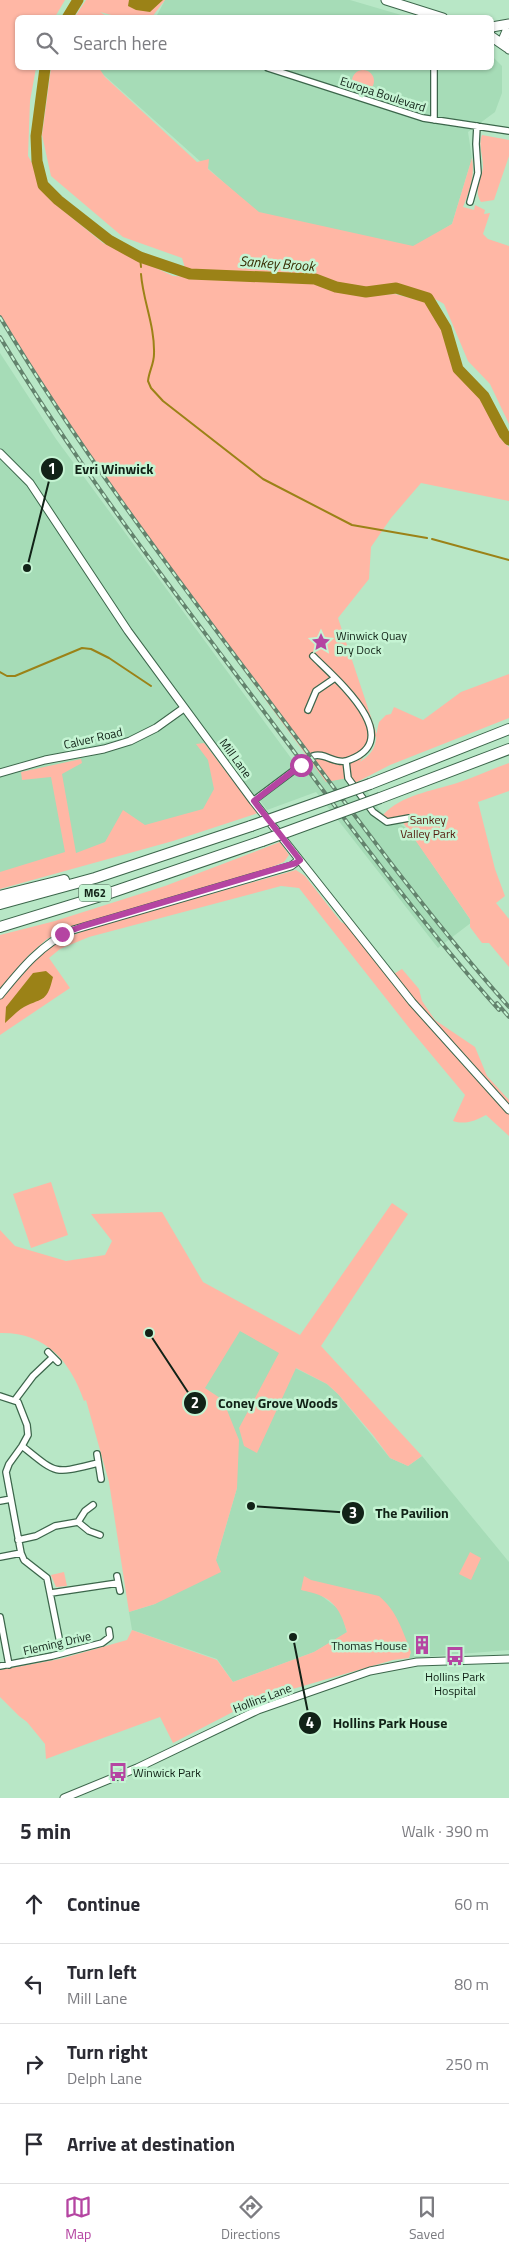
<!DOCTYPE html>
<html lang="en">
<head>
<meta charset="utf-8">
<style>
  :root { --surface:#fff; --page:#f7f7f7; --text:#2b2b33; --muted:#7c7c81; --line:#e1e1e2; --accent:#b545a2 }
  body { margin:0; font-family:"Titillium Web",sans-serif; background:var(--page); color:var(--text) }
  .stop { position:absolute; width:15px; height:15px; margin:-11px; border:4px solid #b545a2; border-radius:50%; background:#fff }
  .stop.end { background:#b545a2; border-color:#fff; box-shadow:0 1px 5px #0008 }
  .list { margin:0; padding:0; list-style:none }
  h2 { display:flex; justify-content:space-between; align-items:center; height:65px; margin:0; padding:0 20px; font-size:21px }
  h2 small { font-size:16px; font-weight:400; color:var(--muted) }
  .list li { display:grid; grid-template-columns:32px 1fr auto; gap:15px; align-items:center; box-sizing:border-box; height:80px; padding:0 20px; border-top:1px solid var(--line) }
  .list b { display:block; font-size:19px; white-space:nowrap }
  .list p { margin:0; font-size:16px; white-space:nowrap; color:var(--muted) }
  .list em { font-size:16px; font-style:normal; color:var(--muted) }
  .icon { flex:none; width:28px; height:28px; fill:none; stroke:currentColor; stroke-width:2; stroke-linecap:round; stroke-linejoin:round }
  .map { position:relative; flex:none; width:509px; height:1798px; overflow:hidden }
  .search { position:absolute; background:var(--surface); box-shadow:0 1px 4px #0004; left:15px; right:15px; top:15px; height:55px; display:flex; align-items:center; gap:12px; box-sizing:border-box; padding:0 18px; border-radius:8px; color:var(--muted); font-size:19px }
  .sheet { height:385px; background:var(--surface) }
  nav { display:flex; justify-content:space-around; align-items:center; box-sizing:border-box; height:70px; border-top:1px solid var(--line); background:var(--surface); font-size:14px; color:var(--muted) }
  nav a { display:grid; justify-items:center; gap:2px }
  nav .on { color:var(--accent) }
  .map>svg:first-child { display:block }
  .built { fill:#a6dcb7 }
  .green { fill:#ffb7a5 }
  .water { fill:#9b8217 }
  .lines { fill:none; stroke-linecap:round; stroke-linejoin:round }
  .stream { stroke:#9b8217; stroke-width:2 }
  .river { stroke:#9b8217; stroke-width:11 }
  .minor-casing { stroke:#3c664b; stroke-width:8 }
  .tertiary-casing { stroke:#3c664b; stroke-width:9 }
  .primary-casing { stroke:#3c664b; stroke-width:11 }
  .motorway-casing { stroke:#3c664b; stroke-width:12 }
  .minor { stroke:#fff; stroke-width:5.5 }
  .tertiary { stroke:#fff; stroke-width:7 }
  .primary { stroke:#fff; stroke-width:9 }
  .motorway { stroke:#fff; stroke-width:10 }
  .rail-casing { stroke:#63836d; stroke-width:4 }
  .rail { stroke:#c5f4d3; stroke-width:2; stroke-dasharray:5.5; stroke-linecap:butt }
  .motorway-bridge-casing { stroke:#3c664b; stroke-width:12; stroke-linecap:butt }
  .motorway-bridge { stroke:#fff; stroke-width:10 }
  .route { stroke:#b545a2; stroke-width:6 }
  .labels { text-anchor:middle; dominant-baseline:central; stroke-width:5; stroke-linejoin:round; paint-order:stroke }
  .shield { fill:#c5f4d3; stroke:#47614f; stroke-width:1 }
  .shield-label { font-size:11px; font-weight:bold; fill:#112217 }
  .street-label { font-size:12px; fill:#112217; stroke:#c5f4d3 }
  .poi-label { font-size:12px; fill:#112217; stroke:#c5f4d3; text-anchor:start }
  .park-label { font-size:12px; fill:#541a0d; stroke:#c5f4d3 }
  .water-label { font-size:14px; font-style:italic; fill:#362b01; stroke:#c5f4d3 }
  .leader { fill:none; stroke:#112217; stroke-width:2 }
  .callout-dot { fill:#112217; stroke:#c5f4d3; stroke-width:2 }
  .mark-label { font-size:15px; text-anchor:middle; font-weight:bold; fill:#fff }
  .callout-label { font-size:14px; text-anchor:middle; font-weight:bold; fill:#112217; stroke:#c5f4d3; stroke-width:5; stroke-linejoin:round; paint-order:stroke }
</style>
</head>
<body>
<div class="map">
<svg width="509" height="1798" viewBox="0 0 509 1798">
  <rect width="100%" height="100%" fill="#b8e7c6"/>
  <path class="built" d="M165,0H350L408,17H156Z
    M492,56L502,66V93L495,112L468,132L472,158L452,224L413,248L259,214L96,68H492Z
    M0,353L56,439L302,773L322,759L348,763L381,812L408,829L472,922L438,948L316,792L267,810L256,795L246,803L0,882Z
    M193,1305L279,1352L295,1368L327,1384L338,1394L390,1458L408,1466L422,1456L509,1562V1650L409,1658L411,1652L305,1577L302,1590L318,1593L341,1611L347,1633L314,1652L233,1682L217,1659L132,1630L129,1612L155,1604L216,1560L237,1488L163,1361Z"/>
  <path class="green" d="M0,0H65L55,17L18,18V68H36L30,101L28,156L52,198L49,199L103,243L173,276L247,280L185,268L182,258L123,237L51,176L42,135L51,68H99L105,77L197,162L209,159L208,169L259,212L413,246L452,224L472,158C475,176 470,190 463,207L474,210L475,205L485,210L484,214L490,213L483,234L488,239L509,246V424L490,384L468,361L444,304C420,289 392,287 365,287L359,296L395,294L426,302L444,335L455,370L482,400L500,438L509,447V501L421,483L391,518L371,547L369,579L338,618L377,735L360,762C380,749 374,740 379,722L386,715L391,714L394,707L423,720L461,692L509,674V718L390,765L355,783L348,778L326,782L195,604L66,421L0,317Z
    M86,0H165L152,17H119L100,12L108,17L74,18Z
    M352 81a11 11 0 1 1 22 0a11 11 0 1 1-22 0Z
    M482,135L509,140V156L494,200L481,202C473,191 482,178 483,167C483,155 478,146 482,135Z
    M204,743L258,813L173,841L0,889V872L65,852L51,777L22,780L21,772L81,759L82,763L62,774L76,853L105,842L123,810L145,825L203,809L214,789L208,760L196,744Z
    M509,763V791L478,802L495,869L505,896L496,903L509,919V967L489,943H482L470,927V919L402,821L392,824L383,815C401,795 432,791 457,783C475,777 492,769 509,763Z
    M280,842L289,855L284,862L262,871L69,928L47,939L28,956L39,957L59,941L91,928L296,870L305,876L341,922L359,931L392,975L402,969L419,989L422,1001L435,1020L475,1047L487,1076L509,1100V1136L486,1115C475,1121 465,1125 453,1121L465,1095L410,1029L299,888L281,886L89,937L60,949L49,958L70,988L0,1035V935L55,921L165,886Z
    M51,1182L68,1235L31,1248L13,1194Z
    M392,1203L408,1214L321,1346L422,1456L408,1466L390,1458L373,1435L338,1394L327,1384L296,1368L257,1453L244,1446L239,1428L279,1353L240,1331L205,1388L223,1400L239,1440L237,1488L216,1560L221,1572L155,1604L129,1612L109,1482L86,1400L84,1401C70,1360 45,1332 0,1333V1230L15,1246L66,1261L105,1255L112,1241L91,1214L162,1212L203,1282L300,1335Z
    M470,1552L481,1558L471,1580L459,1574Z
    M64,1572L67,1586L56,1587L51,1575Z
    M304,1576L311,1580L379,1596C397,1611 403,1632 411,1652L409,1658L393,1660L258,1699L173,1743L160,1717L46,1759L45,1744L27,1722L19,1716L0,1697V1670L60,1659L127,1640L132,1630L217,1660L233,1682L314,1652L347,1632C339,1605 331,1596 301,1590Z"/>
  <path class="water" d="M129,0H163L150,12L136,10L128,6Z
    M46,971L53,977C47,1002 44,997 24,1007C17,1011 11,1018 5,1023L6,1007L33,973Z"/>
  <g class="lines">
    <path class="stream" d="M140,257L141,267
      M141,274C143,301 155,326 154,354C154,364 149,371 148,381L151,388L163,401L263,479L352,525L427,538
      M432,539L509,560
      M0,672L7,676H15L82,648L91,649L109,658L151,686"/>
    <path class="river" d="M67,18L78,0
      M45,68L36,136L37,161L43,185L58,200L109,240L140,257L190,274L315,279L336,287L366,292L396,288L428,298L446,328L458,369L484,396L504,434L509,440"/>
    <g class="minor-casing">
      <path id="minor" d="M268,68L423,118L509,131
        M434,68V120
        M470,202L478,173L476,144L477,126
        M308,710L316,691L335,678
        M346,761L348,778L373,812L387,822L409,818
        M253,801L313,756C324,752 334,764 346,761C410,741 335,678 313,656
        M48,1352L58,1362
        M0,1396L18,1402L27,1425L28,1435L22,1446L9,1464L6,1472L21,1553L24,1560L47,1578L62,1653
        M15,1400L33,1376L53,1357
        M22,1446C58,1475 53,1474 98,1463
        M97,1454L101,1479
        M0,1501L11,1499
        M93,1505L85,1511L78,1522L89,1531L100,1535
        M18,1540L36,1536L55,1526L78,1522
        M0,1557L21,1553
        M117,1576L120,1591
        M51,1593L118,1583
        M0,1617L9,1665
        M0,1666L52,1656L102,1643L110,1637L109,1630"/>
    </g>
    <g class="tertiary-casing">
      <path id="tertiary" d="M0,453L30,483L128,631L253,801L412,1002L509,1110
        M0,773L45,760L104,749L130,741L156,728L184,708
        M0,995C21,969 41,944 73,930L291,866L299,860
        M64,1798L137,1768L258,1710L370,1671L417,1662L509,1659"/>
    </g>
    <g class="primary-casing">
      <path id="primary" d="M386,0L443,18
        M509,26L504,38L509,49
        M492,27L509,24
        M492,37L508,48"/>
    </g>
    <g class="motorway-casing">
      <path id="motorway" d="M370,784L509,729
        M380,798L509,749
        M0,896L64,880
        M0,904L95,878L251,826
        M0,927L104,895L262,841"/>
    </g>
    <use href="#minor" class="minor"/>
    <use href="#tertiary" class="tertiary"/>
    <use href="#primary" class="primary"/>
    <use href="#motorway" class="motorway"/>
    <g class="rail-casing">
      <path id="rail" d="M0,317C82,454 179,581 275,709C351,810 425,913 509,1007
        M0,337C78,467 171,588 262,709C339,811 414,915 499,1010
        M497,1003L509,1017"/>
    </g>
    <use href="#rail" class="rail"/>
    <g class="motorway-bridge-casing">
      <path id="motorway-bridge" d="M251,826L370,784
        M262,841L380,798"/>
    </g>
    <use href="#motorway-bridge" class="motorway-bridge"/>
  </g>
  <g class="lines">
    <path class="route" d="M62,934L83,926L296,863L300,860L254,801L301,765"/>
  </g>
  <defs>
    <g id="sight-bare" transform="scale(1.5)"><path d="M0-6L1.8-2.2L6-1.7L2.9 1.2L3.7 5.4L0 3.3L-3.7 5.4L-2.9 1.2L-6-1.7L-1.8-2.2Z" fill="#b545a2" stroke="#c5f4d3" stroke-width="2.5" paint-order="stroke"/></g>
    <g id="building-bare" transform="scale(1.5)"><path d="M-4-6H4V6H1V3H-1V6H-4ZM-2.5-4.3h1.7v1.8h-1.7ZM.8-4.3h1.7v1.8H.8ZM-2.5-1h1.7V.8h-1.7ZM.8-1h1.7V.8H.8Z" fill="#b545a2" stroke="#c5f4d3" stroke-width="2.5" paint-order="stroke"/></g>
    <g id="bus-bare" transform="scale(1.5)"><path d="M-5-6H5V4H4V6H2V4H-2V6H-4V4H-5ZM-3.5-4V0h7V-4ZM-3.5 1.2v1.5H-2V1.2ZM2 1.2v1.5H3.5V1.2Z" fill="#b545a2" stroke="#c5f4d3" stroke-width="2.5" paint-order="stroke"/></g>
  </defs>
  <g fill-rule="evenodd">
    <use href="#sight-bare" x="321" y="642"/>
    <use href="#building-bare" x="422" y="1645"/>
    <use href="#bus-bare" x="455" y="1656"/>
    <use href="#bus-bare" x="118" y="1772"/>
  </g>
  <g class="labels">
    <rect class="shield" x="79" y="884.5" width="32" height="17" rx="4"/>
    <g class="shield-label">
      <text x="95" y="893">M62</text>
    </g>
    <g class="street-label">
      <text transform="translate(383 94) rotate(18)">Europa Boulevard</text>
      <text transform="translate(93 738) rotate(-13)">Calver Road</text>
      <text transform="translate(236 758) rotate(54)">Mill Lane</text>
      <text transform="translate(57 1643) rotate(-13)">Fleming Drive</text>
      <text transform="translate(262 1698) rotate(-21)">Hollins Lane</text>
    </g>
    <g class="poi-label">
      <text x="336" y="635">Winwick Quay<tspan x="336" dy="14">Dry Dock</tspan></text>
      <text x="407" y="1645" text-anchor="end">Thomas House</text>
      <text x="455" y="1676" text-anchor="middle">Hollins Park<tspan x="455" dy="14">Hospital</tspan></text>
      <text x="133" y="1772">Winwick Park</text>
    </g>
    <g class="park-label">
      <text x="428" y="819">Sankey<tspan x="428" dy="14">Valley Park</tspan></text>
    </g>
    <g class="water-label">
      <text transform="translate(277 263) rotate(4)">Sankey Brook</text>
    </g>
  </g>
  <path class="leader" d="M27 568L52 469M149 1333L195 1403M251 1506L353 1513M293 1637L310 1723"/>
  <g class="callout-dot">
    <circle cx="27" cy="568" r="5"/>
    <circle cx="149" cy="1333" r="5"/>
    <circle cx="251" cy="1506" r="5"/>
    <circle cx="293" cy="1637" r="5"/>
    <circle cx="52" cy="469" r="12"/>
    <circle cx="195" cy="1403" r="12"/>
    <circle cx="353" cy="1513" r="12"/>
    <circle cx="310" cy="1723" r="12"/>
  </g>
  <g class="mark-label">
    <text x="52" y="474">1</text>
    <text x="195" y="1408">2</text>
    <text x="353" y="1518">3</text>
    <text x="310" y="1728">4</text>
  </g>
  <g class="callout-label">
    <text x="114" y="474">Evri Winwick</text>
    <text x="278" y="1408">Coney Grove Woods</text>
    <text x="412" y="1518">The Pavilion</text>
    <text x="390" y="1728">Hollins Park House</text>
  </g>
</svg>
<div class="stop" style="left:301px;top:765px"></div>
<div class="stop end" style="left:62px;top:934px"></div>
<div class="search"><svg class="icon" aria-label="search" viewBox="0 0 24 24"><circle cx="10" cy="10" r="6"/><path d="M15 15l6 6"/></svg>Search here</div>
</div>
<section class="sheet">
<h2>5 min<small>Walk · 390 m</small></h2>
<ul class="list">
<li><svg class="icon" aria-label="ahead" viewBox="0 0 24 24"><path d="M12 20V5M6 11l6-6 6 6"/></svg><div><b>Continue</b></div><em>60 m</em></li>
<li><svg class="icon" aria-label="left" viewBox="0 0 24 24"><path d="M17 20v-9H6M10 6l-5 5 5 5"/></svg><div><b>Turn left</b><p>Mill Lane</p></div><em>80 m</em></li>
<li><svg class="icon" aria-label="right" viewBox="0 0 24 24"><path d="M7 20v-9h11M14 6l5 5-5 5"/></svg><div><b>Turn right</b><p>Delph Lane</p></div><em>250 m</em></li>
<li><svg class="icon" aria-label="arrive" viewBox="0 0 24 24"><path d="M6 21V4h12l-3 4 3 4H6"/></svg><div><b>Arrive at destination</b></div></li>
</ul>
</section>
<nav>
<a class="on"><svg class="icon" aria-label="map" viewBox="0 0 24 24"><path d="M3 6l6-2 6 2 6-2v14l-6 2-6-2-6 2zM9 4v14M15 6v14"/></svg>Map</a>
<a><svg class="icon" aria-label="directions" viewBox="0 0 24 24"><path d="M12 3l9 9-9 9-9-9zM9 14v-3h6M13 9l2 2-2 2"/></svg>Directions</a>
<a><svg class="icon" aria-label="saved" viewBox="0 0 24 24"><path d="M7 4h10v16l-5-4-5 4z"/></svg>Saved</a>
</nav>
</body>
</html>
